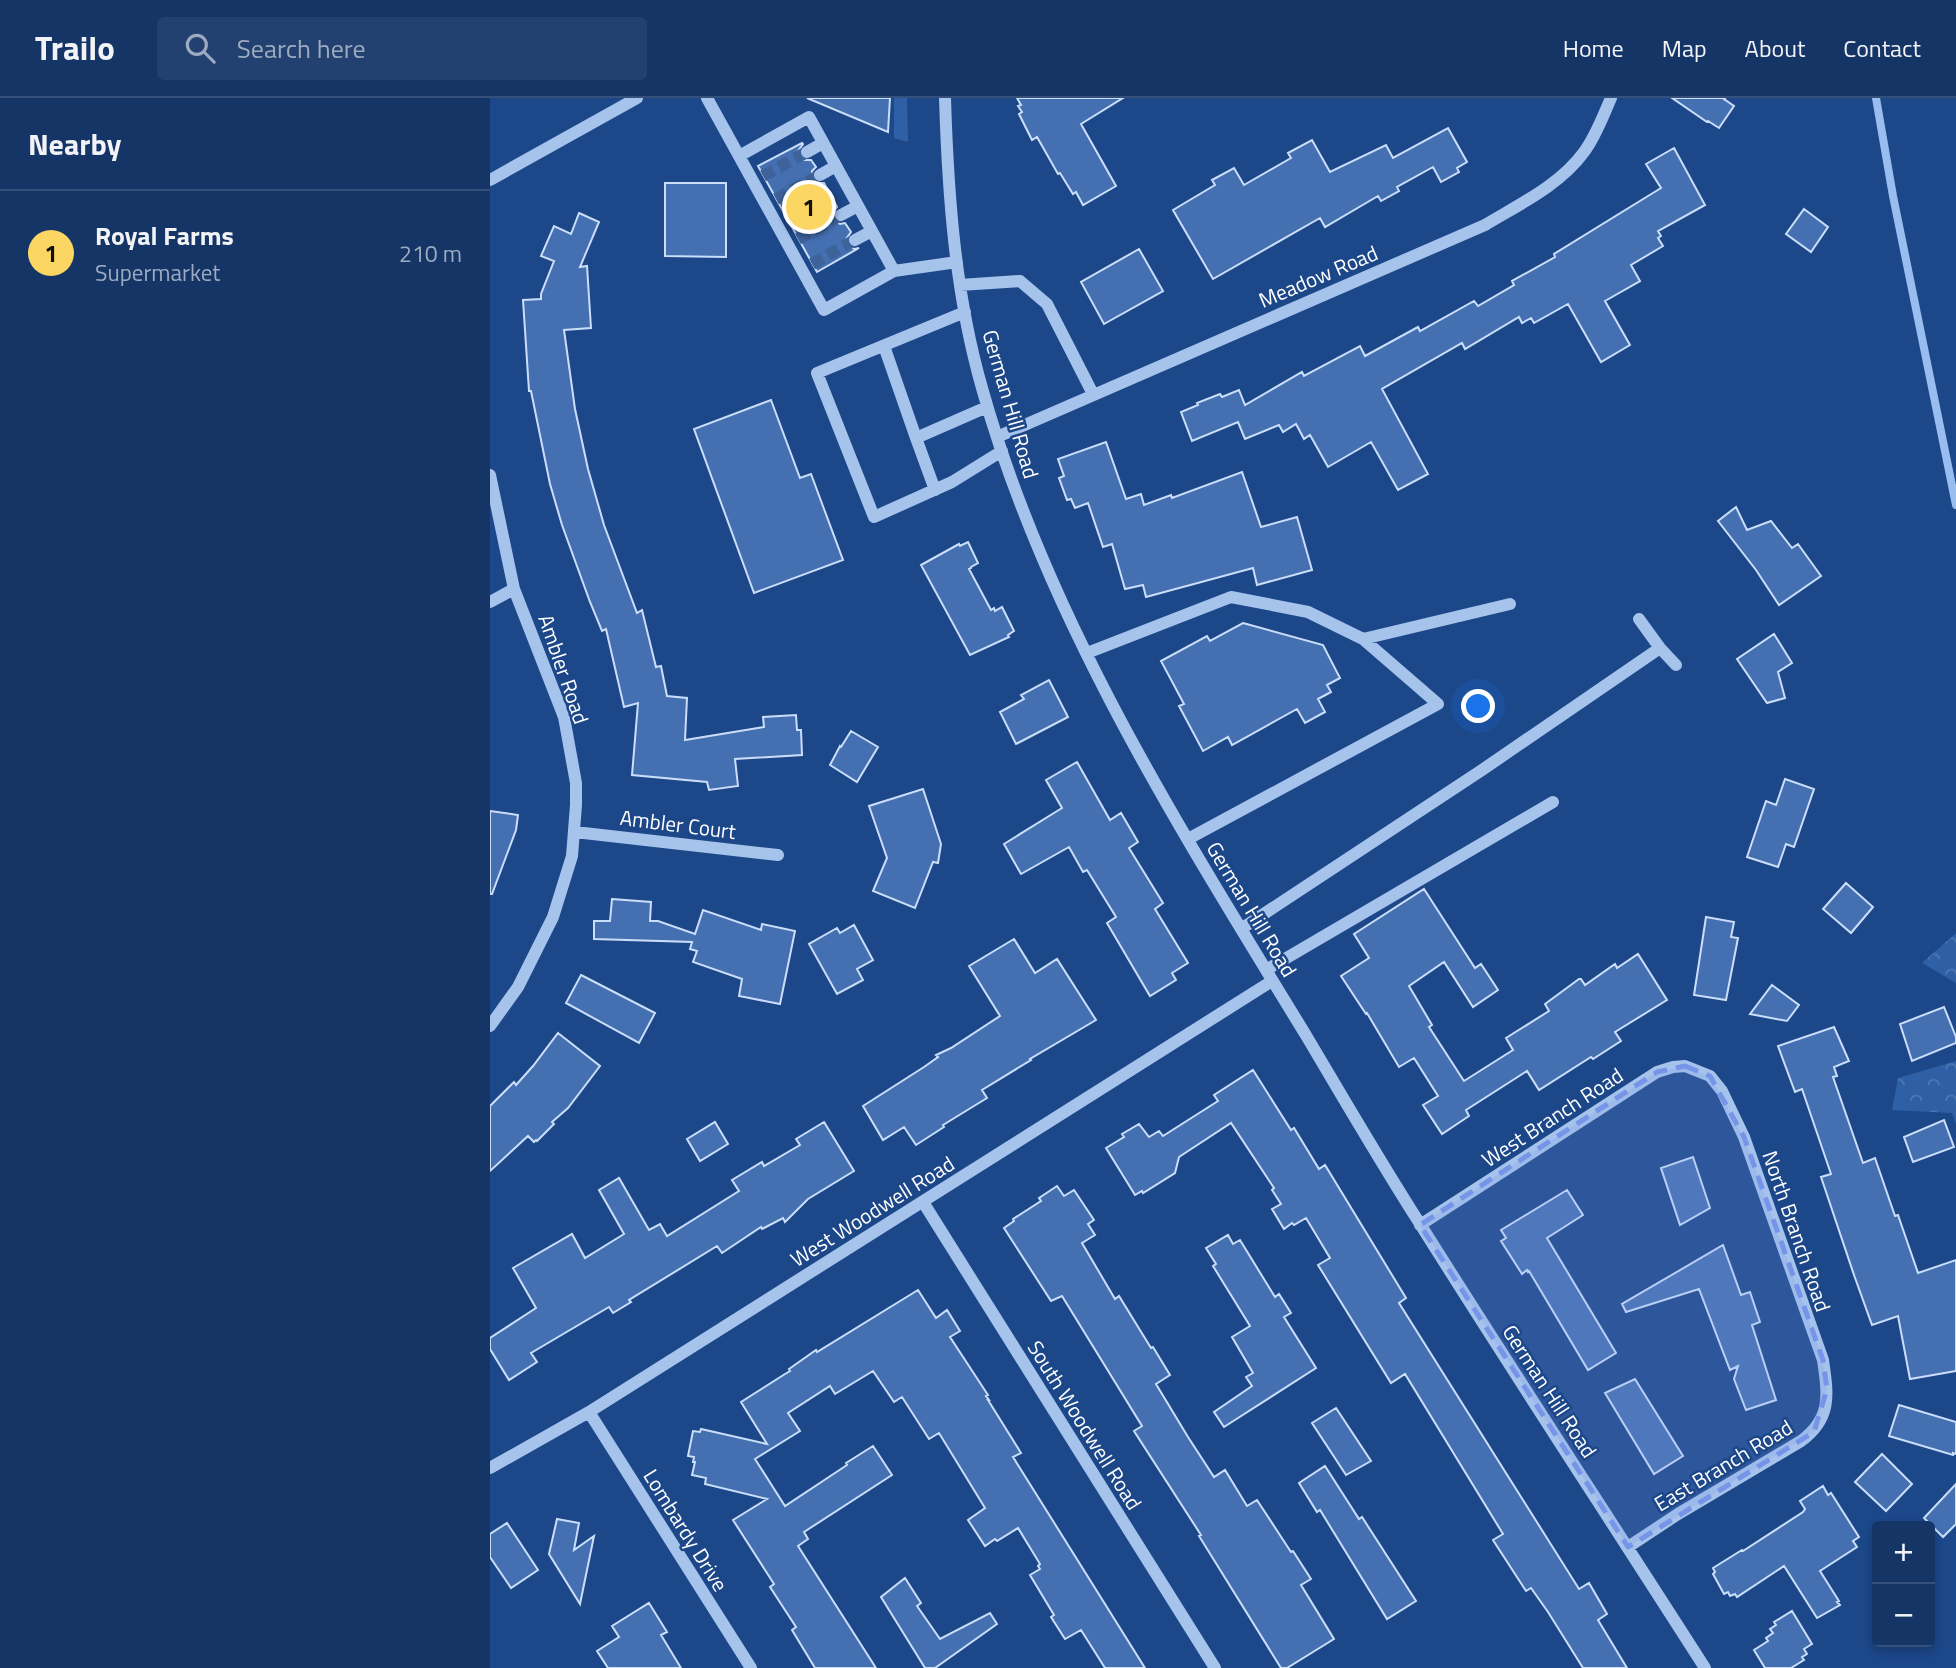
<!DOCTYPE html>
<html lang="en">
<head>
<meta charset="utf-8">
<style>
  :root { --surface:#153567; --page:#224070; --text:#f1f3f6; --muted:#9dabc0; --line:#34507b; --accent:#fcd663 }
  body { margin:0; font-family:"Titillium Web",sans-serif; background:var(--page); color:var(--text) }
  .controls { position:absolute; right:21px; bottom:21px; display:grid; overflow:hidden; border-radius:7px; box-shadow:0 4px 10px #0003 }
  .controls button { width:63px; height:63px; display:grid; place-items:center; padding:0; border:0; border-bottom:2px solid var(--line); background:var(--surface); color:var(--text); font:35px sans-serif }
  .you { position:absolute; left:989px; top:609px; width:24px; height:24px; margin:-18px; border:5px solid #fff; border-radius:50%; background:#1a73e8; box-shadow:0 0 0 10px #1a73e833 }
  .badge { display:grid; place-items:center; width:46px; height:46px; border-radius:50%; background:var(--accent); color:#111; font-size:23px; font-weight:700 }
  .pin { position:absolute; translate:-50% -50%; border:4px solid #fff; box-shadow:0 2px 7px #0006 }
  .list { margin:0; padding:0; list-style:none }
  h2 { display:flex; justify-content:space-between; align-items:center; height:91px; margin:0; padding:0 28px; font-size:30px }
  h2 small { font-size:23px; font-weight:400; color:var(--muted) }
  .list li { display:grid; grid-template-columns:46px 1fr auto; gap:21px; align-items:center; box-sizing:border-box; height:126px; padding:0 28px; border-top:2px solid var(--line) }
  .list b { display:block; font-size:26px; white-space:nowrap }
  .list p { margin:0; font-size:23px; white-space:nowrap; color:var(--muted) }
  .list em { font-size:23px; font-style:normal; color:var(--muted) }
  .icon { flex:none; width:38px; height:38px; fill:none; stroke:currentColor; stroke-width:2; stroke-linecap:round; stroke-linejoin:round }
  .map { position:relative; flex:none; width:1466px; height:1570px; overflow:hidden }
  header { display:flex; align-items:center; gap:42px; box-sizing:border-box; height:98px; padding:0 35px; background:var(--surface); border-bottom:2px solid var(--line) }
  header strong { font-size:33px }
  nav { display:flex; gap:38px; margin-inline-start:auto; font-size:24px }
  .search { width:490px; height:63px; background:var(--page); display:flex; align-items:center; gap:18px; box-sizing:border-box; padding:0 24px; border-radius:7px; color:var(--muted); font-size:26px }
  main { display:flex }
  aside { flex:1; background:var(--surface) }
  .map>svg:first-child { display:block }
  .green { fill:#2f60a6 }
  .forest { fill:url(#forest-crowns) }
  .lines { fill:none; stroke-linecap:round; stroke-linejoin:round }
  .stream { stroke:#99bdee; stroke-width:8 }
  .building { fill:#4470b2; stroke:#cbdef9; stroke-width:2 }
  .minor-tunnel { stroke:#3e639b; stroke-width:12; stroke-dasharray:12 6; stroke-linecap:butt }
  .minor { stroke:#a6c3ec; stroke-width:12 }
  .marked { fill:#7795e8; fill-opacity:0.2; stroke:#7795e8; stroke-width:5; stroke-dasharray:14 9; stroke-linejoin:round }
  .labels { text-anchor:middle; dominant-baseline:central; stroke-width:5; stroke-linejoin:round; paint-order:stroke }
  .street-label { font-size:21px; fill:#fff; stroke:#1c4789 }
</style>
</head>
<body>
<header>
<strong>Trailo</strong>
<div class="search"><svg class="icon" aria-label="search" viewBox="0 0 24 24"><circle cx="10" cy="10" r="6"/><path d="M15 15l6 6"/></svg>Search here</div>
<nav><a>Home</a><a>Map</a><a>About</a><a>Contact</a></nav>
</header>
<main>
<aside>
<h2>Nearby<small></small></h2>
<ul class="list">
<li><span class="badge">1</span><div><b>Royal Farms</b><p>Supermarket</p></div><em>210 m</em></li>
</ul>
</aside>
<div class="map">
<svg width="1466" height="1570" viewBox="0 0 1466 1570">
  <defs>
    <pattern id="forest-crowns" width="20" height="18" patternUnits="userSpaceOnUse" patternTransform="scale(1.75)"><rect width="20" height="18" fill="#2f60a6"/><path d="M2 6a3 3 0 1 1 6 0M12 15a3 3 0 1 1 6 0" fill="none" stroke="#4e78b3"/></pattern>
  </defs>
  <rect width="100%" height="100%" fill="#1c4789"/>
  <path class="green" d="M404,0H417L418,44L404,40Z"/>
  <path class="forest" d="M1466,835V885L1432,865Z
    M1466,963V1026L1462,1015L1402,1012L1408,980Z"/>
  <g class="lines">
    <path class="stream" d="M1386,0L1403,98L1466,407"/>
  </g>
  <path class="building" d="M317,0H400L398,34Z
    M527,0H633L591,26L626,88L593,107L586,94L583,96L570,75L568,76L547,39L542,42L529,16L532,14L528,8L531,7Z
    M1182,0H1235L1234,1L1244,8L1229,30L1218,23L1217,24Z
    M958,30L977,64L967,70L969,74L951,84L943,69L907,89L909,93L891,103L888,98L835,129L830,120L723,181L683,112L725,87L722,82L744,70L754,87L801,60L798,55L822,42L840,74L896,47L903,60Z
    M312,45L313,46L308,53L309,58L313,62H321L326,69L322,73V81L326,85H334L347,109L342,116L344,122L350,126L355,125L361,134L356,141L358,147L364,151L369,150L327,174L268,68Z
    M1184,50L1215,107L1168,133L1171,138L1168,140L1173,148L1141,167L1150,183L1115,203L1140,247L1111,264L1078,206L1044,225L1041,220L1032,225L1029,219L975,251L972,245L892,291L938,376L908,392L881,344L838,369L820,337L814,341L806,326L793,334L789,327L755,341L748,324L702,343L691,314L708,307L707,305L730,296L732,299L749,292L755,307L812,274L814,278L870,248L875,258L928,229L930,233L984,203L988,208L1024,187L1022,183L1065,159L1064,156L1171,90L1156,66Z
    M175,85H236V159L175,158Z
    M1314,111L1338,129L1321,154L1296,136Z
    M89,115L109,124L90,169L97,168L101,230L74,232L85,311L98,371L114,427L147,515L152,512L166,569L171,568L177,598L197,600L195,642L274,629L273,619L306,617L307,632H311L312,657L245,661L248,688L219,692L217,684L142,677L148,605L134,609L116,531L112,533L100,504L72,427L60,386L41,293H39L33,202L51,201V196L64,163L51,158L64,128L81,136Z
    M649,151L673,193L614,226L591,184Z
    M281,302L310,380L321,376L353,462L264,495L204,331Z
    M616,344L636,401L651,396L654,407L681,397L682,400L752,374L771,429L807,419L822,472L767,487L763,470L656,499L653,487L635,491L622,446L613,449L598,405L585,410L581,401L577,402L569,380L574,378L568,361Z
    M1246,409L1257,432L1281,423L1302,450L1308,446L1331,478L1289,507L1266,472L1228,423Z
    M478,444L488,465L481,469V470L479,471L501,512L504,510L505,513L512,509L524,533L518,537L519,539L480,557L431,467L469,446L470,448Z
    M753,525L833,547L850,580L837,587L841,594L828,601L835,614L815,625L807,611L742,647L738,639L713,653L689,608L694,606L671,563L717,538L720,543Z
    M1284,536L1302,565L1288,574L1295,600L1277,605L1247,561Z
    M559,582L578,619L526,646L510,614L534,601L531,597Z
    M361,633L388,649L367,684L340,667L350,648L351,649Z
    M587,664L620,722L631,715L648,744L639,750L673,805L665,811L698,865L682,875L686,882L660,898L617,825L626,819L597,772L593,774L579,749L531,776L514,746L572,710L556,682Z
    M1295,681L1324,691L1304,749L1296,746L1288,769L1257,759L1276,703L1286,707Z
    M433,691L451,746L448,765L443,764L425,810L383,793L397,760L379,708Z
    M0,713L28,717L26,732L2,796H0Z
    M1356,785L1383,809L1361,835L1333,811Z
    M934,791L985,870L991,866L1008,892L983,909L954,864L919,888L942,927L939,929L974,983L1023,952L1016,940L1059,913L1055,906L1089,881H1091L1095,887L1125,866L1127,870L1148,856L1177,902L1125,934L1131,943L1103,961L1101,959L1049,992L1037,973L976,1012L979,1018L952,1036L933,1007L948,998L924,960L909,969L877,915L876,916L851,878L879,860L864,836Z
    M122,801L161,804L160,823H168L205,836L213,812L271,832L272,826L305,833L290,906L249,898L252,881L203,864L207,853L200,851L202,844L104,841V823H120Z
    M1216,819L1244,824L1241,839L1248,840L1236,902L1204,897Z
    M364,827L383,862L367,871L373,882L347,896L319,846L347,830L350,835Z
    M524,841L545,875L567,861L606,922L540,961L541,962L492,992L497,1000L453,1027L454,1029L426,1047L414,1029L393,1042L373,1008L434,969L448,959L446,957L461,950L510,918L479,868Z
    M91,877L165,915L149,945L76,905Z
    M1282,887L1309,907L1297,923L1260,916Z
    M1454,909L1466,939V945L1422,963L1410,926Z
    M1344,929L1359,963L1344,969L1347,978L1343,979L1373,1065L1385,1060L1405,1118L1408,1117L1428,1175L1466,1162V1273L1420,1281L1408,1218L1382,1227L1364,1177L1331,1079L1341,1076L1312,991L1305,994L1288,948Z
    M68,935L110,968L78,1010L62,1024L64,1026L47,1043L46,1042L44,1044L38,1038L0,1073V1008L24,984L26,987L43,968Z
    M763,972L801,1032L804,1030L829,1071L835,1067L916,1200L909,1205L1089,1491L1099,1485L1117,1516L1108,1522L1137,1570H1093L1058,1514L1041,1490L1036,1493L1003,1442L1013,1436L915,1276L901,1285L828,1167L840,1160L816,1120L804,1127L802,1125L794,1131L782,1111L791,1106L782,1092L784,1090L741,1025L689,1059L685,1075L653,1095L652,1093L645,1097L616,1050L634,1039L632,1036L649,1026L659,1039L669,1033L673,1038L728,1003L724,997Z
    M1454,1022L1464,1049L1423,1064L1414,1039Z
    M225,1024L238,1046L210,1063L197,1041Z
    M334,1024L364,1073L318,1101L295,1124L293,1120L272,1131L271,1129L232,1155L227,1148L139,1202L141,1204L123,1215L119,1209L41,1255L47,1264L19,1282L0,1251V1240L46,1210L23,1170L82,1136L95,1160L134,1136L109,1092L129,1080L159,1132L170,1126L177,1138L249,1093L242,1082L272,1064L274,1068L310,1047L306,1041Z
    M1203,1059L1220,1110L1190,1127L1171,1070Z
    M567,1088L574,1098L584,1092L604,1122L598,1126L605,1137L592,1145L625,1201L629,1198L661,1250L663,1249L680,1277L666,1286L698,1339L724,1379L735,1372L757,1408L767,1402L801,1454L803,1453L821,1481L811,1487L844,1541L797,1570H791L709,1438L711,1437L644,1333L652,1328L572,1198L561,1203L514,1130L524,1123L523,1121L551,1103L549,1100Z
    M1077,1092L1093,1117L1057,1140L1126,1255L1098,1272L1039,1173L1038,1174L1037,1172L1032,1176L1011,1143L1016,1140L1011,1132Z
    M738,1137L743,1146L750,1142L785,1199L789,1196L801,1215L794,1219L826,1270L734,1329L724,1314L762,1288L756,1279L763,1275L742,1239L760,1228L723,1168L726,1166L716,1150Z
    M1233,1147L1251,1197L1260,1194L1270,1224L1262,1227L1286,1302L1256,1312L1244,1281L1248,1268L1240,1272L1209,1191L1136,1214L1132,1206Z
    M428,1192L446,1220L457,1212L470,1233L460,1239L498,1297L496,1298L499,1302H498L531,1355L523,1359L655,1570H615L591,1532L575,1541L561,1519L564,1517L540,1477L550,1471L548,1468L550,1466L528,1430L507,1443L505,1441L495,1448L478,1422L495,1410L449,1335L439,1341L412,1299L404,1304L383,1273L345,1296L340,1288L298,1315L310,1333L265,1361L295,1408L357,1367L356,1365L383,1348L402,1377L314,1434L318,1441L308,1448L386,1570H325L302,1532L306,1529L280,1489L284,1486L243,1422L277,1401L215,1386L216,1380L202,1377L205,1364H203L204,1359L198,1358L203,1333L210,1334L211,1331L277,1346L251,1304L295,1276L300,1273L299,1271L326,1252L327,1254Z
    M1145,1281L1193,1358L1164,1376L1115,1295Z
    M1409,1307L1466,1324V1356L1463,1355V1357L1399,1338Z
    M846,1310L881,1363L856,1377L822,1325Z
    M1392,1356L1422,1386L1396,1413L1365,1384Z
    M835,1368L869,1421L872,1419L926,1503L897,1521L830,1412L827,1414L809,1385Z
    M1466,1386V1426L1453,1439L1434,1420Z
    M1333,1388L1338,1397L1341,1395L1369,1439L1363,1443L1367,1449L1330,1473L1349,1503L1347,1504L1350,1507L1327,1520L1294,1468L1247,1499L1245,1496L1240,1498L1238,1494L1234,1496L1223,1476L1225,1474L1223,1470L1252,1452L1253,1453L1313,1414L1315,1411L1310,1403Z
    M67,1421L89,1425L84,1452L104,1438L90,1506L59,1456Z
    M17,1425L48,1472L21,1490L0,1459V1436Z
    M415,1480L431,1505L427,1508L450,1541L500,1515L507,1526L445,1570H435L391,1499Z
    M159,1505L177,1534L171,1537L191,1570H118L107,1553L129,1539L122,1528Z
    M1302,1513L1322,1546L1314,1551L1317,1556L1312,1559L1314,1562L1301,1570H1275L1264,1552L1278,1543L1276,1540L1283,1535L1280,1531L1286,1527L1284,1524Z"/>
  <g class="lines">
    <path class="minor-tunnel" d="M273,78L317,54
      M286,101L330,77
      M308,141L351,117
      M322,166L365,142"/>
    <path class="minor" d="M217,0L334,212L404,173
      M455,0C458,97 465,196 492,290C557,523 692,734 817,939C855,1003 892,1067 932,1129C1025,1277 1121,1423 1215,1570
      M317,54L333,45
      M249,58L319,19L404,173L467,164
      M330,77L346,68
      M0,82L147,0
      M351,117L368,108
      M365,142L382,133
      M470,187L530,183L557,206L603,296
      M475,214L327,275L384,419L462,384L512,353
      M394,248L426,340
      M507,339L995,127C1030,106 1070,87 1094,54C1106,38 1113,18 1121,0
      M0,377L24,491L74,619L86,685V707L82,758L63,819L28,889L0,928
      M445,392L426,340L497,309
      M0,504L24,491
      M1149,521L1170,550L1186,567
      M597,555L741,499L818,514L873,541
      M85,734L288,757
      M698,741L948,606L873,541L1020,506
      M751,831L992,672L1170,550
      M776,872L1063,704
      M433,1104L725,1570
      M930,1127L1167,974L1183,969L1195,968L1220,978L1232,993L1254,1039L1333,1262C1338,1297 1342,1320 1311,1343L1188,1416L1138,1449
      M99,1314L261,1570
      M0,1370L99,1314L782,883"/>
  </g>
  <path class="marked" d="M1195,968L1220,978L1254,1039L1333,1262L1337,1291L1324,1334L1138,1449L930,1127L1167,974Z"/>
  <g class="labels">
    <g class="street-label">
      <text transform="translate(828 178) rotate(-23)">Meadow Road</text>
      <text transform="translate(521 306) rotate(74)">German Hill Road</text>
      <text transform="translate(74 571) rotate(71)">Ambler Road</text>
      <text transform="translate(188 726) rotate(7)">Ambler Court</text>
      <text transform="translate(762 811) rotate(59)">German Hill Road</text>
      <text transform="translate(1062 1019) rotate(-33)">West Branch Road</text>
      <text transform="translate(382 1113) rotate(-32)">West Woodwell Road</text>
      <text transform="translate(1307 1133) rotate(71)">North Branch Road</text>
      <text transform="translate(1060 1293) rotate(57)">German Hill Road</text>
      <text transform="translate(595 1327) rotate(58)">South Woodwell Road</text>
      <text transform="translate(1233 1367) rotate(-31)">East Branch Road</text>
      <text transform="translate(196 1432) rotate(58)">Lombardy Drive</text>
    </g>
  </g>
</svg>
<div class="controls">
<button>+</button>
<button>−</button>
</div>
<div class="you"></div>
<div class="pin badge" style="left:319px;top:109px">1</div>
</div>
</main>
</body>
</html>
